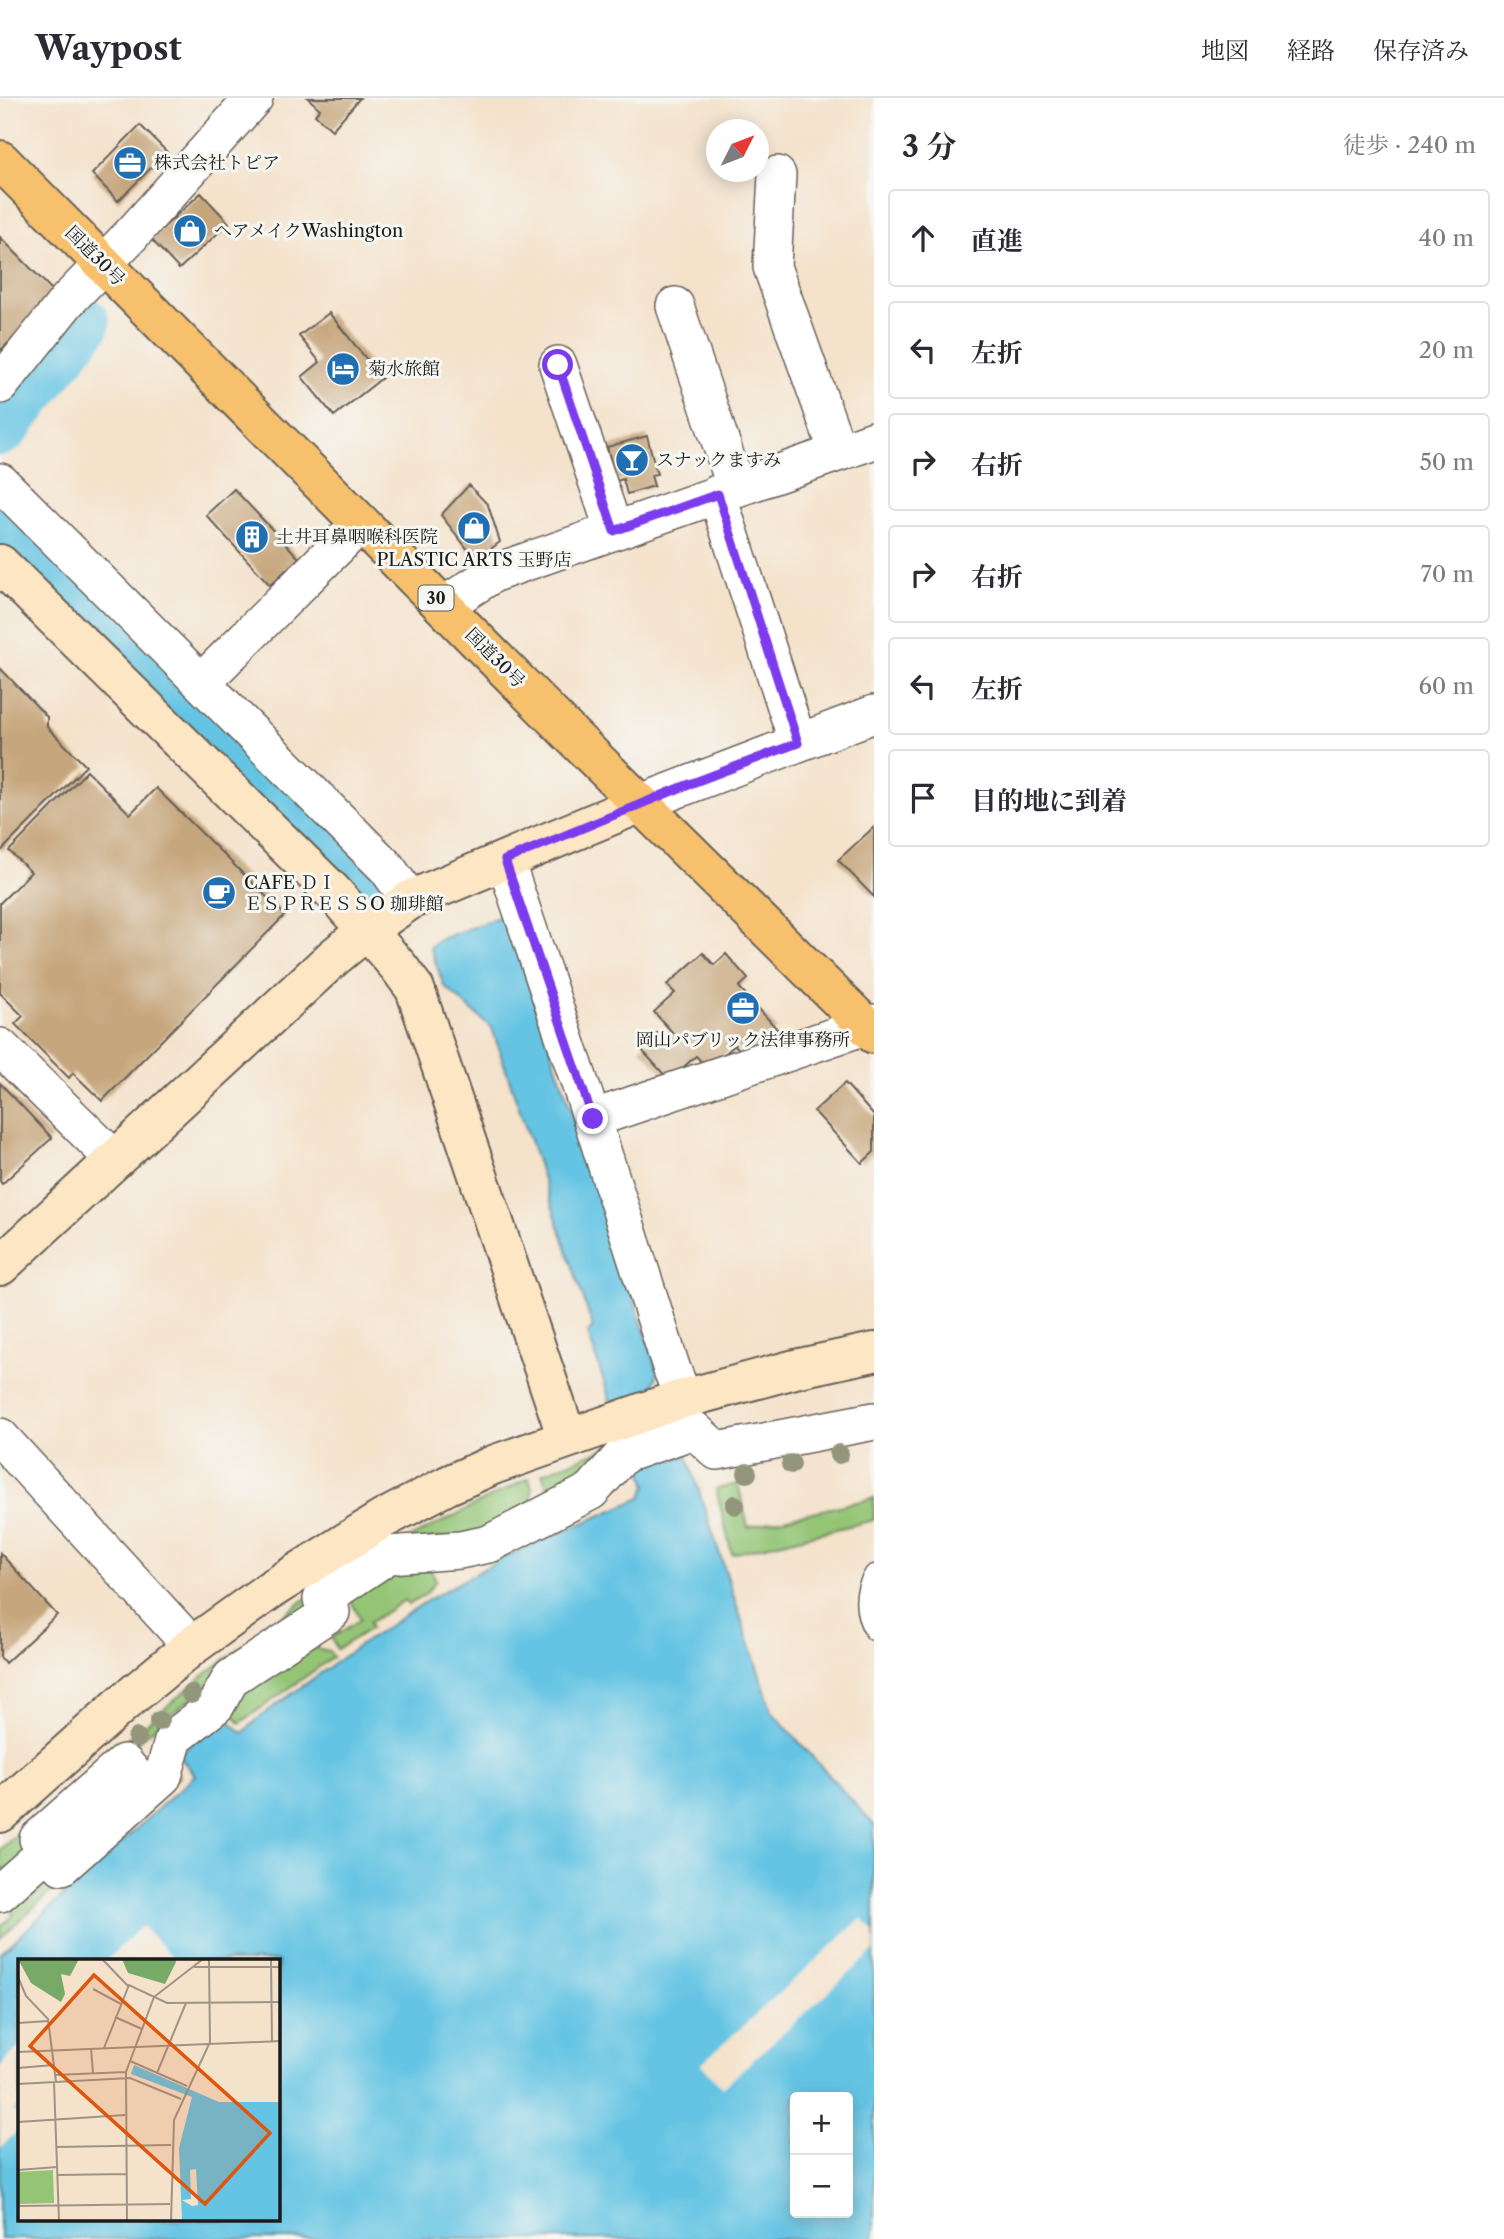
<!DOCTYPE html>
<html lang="ja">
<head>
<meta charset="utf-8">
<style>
  :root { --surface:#fff; --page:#f7f7f7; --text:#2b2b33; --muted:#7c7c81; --line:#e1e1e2 }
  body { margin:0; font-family:"Libre Caslon Text","Noto Serif JP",serif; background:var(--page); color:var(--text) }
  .controls { position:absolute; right:21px; bottom:21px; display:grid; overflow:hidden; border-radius:7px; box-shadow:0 4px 18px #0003 }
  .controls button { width:63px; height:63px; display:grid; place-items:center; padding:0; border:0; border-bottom:2px solid var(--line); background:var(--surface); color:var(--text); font:35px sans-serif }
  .compass { position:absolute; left:706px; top:21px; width:63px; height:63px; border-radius:50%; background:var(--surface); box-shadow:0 4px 18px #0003; rotate:48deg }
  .stop { position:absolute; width:21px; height:21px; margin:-16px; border:5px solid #7c3aed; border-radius:50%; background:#fff }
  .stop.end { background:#7c3aed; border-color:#fff; box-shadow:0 2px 7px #0008 }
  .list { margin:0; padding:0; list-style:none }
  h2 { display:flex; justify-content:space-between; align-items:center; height:91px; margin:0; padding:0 28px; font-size:30px }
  h2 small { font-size:23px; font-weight:400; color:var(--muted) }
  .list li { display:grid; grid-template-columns:46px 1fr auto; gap:21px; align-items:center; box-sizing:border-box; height:98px; margin:0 14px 14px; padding:0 14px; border:2px solid var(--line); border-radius:7px }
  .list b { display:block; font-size:26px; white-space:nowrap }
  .list em { font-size:23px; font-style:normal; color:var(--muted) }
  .icon { flex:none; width:38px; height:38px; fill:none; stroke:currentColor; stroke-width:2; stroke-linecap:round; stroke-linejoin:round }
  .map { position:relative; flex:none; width:874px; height:2141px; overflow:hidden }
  header { display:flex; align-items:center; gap:42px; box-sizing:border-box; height:98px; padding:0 35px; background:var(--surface); border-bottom:2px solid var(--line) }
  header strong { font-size:33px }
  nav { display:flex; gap:38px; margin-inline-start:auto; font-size:24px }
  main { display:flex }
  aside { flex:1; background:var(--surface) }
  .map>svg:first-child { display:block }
  .green { fill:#93c575; stroke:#587048; stroke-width:2 }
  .water { fill:#65c4e3; stroke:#407080; stroke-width:2; fill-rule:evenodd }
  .pier { fill:#f4e2cb }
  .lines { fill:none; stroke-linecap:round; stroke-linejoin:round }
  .river { stroke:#65c4e3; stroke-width:58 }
  .building { fill:#c6a67c }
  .lane-casing { stroke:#686159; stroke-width:21 }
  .street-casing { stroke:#686159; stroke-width:40 }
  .secondary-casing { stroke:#686159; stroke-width:42 }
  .highway-casing { stroke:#686159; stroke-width:42 }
  .lane { stroke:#fff; stroke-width:18 }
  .street { stroke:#fff; stroke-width:37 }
  .secondary { stroke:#fce6c4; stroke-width:38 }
  .highway { stroke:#f7c06c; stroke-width:38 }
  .tree { fill:#94967c }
  .route { stroke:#7c3aed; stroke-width:9 }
  .labels { text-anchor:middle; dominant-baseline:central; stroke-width:6; stroke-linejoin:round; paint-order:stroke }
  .shield { fill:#f6f6f2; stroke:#5d5d5c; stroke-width:2 }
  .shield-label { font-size:16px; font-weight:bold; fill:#1c1c1c }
  .poi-label { font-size:18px; fill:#1c1c1c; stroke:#f6f6f2; text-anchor:start }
  .street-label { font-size:18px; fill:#1c1c1c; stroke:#f6f6f2 }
  .inset-road { fill:none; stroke:#9e9385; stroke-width:2 }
  .view { fill:#de560d; fill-opacity:0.15; stroke:#de560d; stroke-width:3.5 }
  .inset-edge { fill:none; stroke:#1c1c1c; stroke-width:3.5 }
</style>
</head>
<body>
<header>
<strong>Waypost</strong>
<nav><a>地図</a><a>経路</a><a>保存済み</a></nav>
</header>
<main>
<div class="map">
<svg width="874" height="2141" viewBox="0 0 874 2141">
  <rect width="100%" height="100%" fill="#f6f6f2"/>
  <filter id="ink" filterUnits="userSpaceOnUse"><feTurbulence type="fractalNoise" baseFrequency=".0143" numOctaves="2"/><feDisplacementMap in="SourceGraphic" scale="14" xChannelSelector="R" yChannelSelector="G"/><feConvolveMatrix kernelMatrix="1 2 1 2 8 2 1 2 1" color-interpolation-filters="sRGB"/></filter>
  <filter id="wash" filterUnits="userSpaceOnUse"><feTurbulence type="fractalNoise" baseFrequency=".00686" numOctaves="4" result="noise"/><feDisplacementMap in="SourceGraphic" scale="28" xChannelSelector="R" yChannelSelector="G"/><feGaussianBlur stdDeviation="1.57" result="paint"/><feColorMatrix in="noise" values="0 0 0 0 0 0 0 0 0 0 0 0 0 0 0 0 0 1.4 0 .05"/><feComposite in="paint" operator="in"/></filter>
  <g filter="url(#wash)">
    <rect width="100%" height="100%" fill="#f4e2cb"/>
    <path class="green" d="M622,1344L593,1376L554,1397L547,1389L542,1375Z
      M529,1380L532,1390L531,1409L502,1432L400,1445Z
      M738,1386L748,1429L874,1400V1422L732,1456L716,1391Z
      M395,1463L428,1466L436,1482L426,1496L408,1507L405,1502L369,1525L371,1530L337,1551L331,1540L361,1521L345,1494Z
      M308,1499L315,1509L209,1585L126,1653L37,1754L0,1774V1752L20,1733L204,1577Z
      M298,1546L329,1553L333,1559L240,1625L227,1607Z
      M181,1676L0,1840V1829L14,1817L1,1802L40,1769L52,1782Z"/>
    <path class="water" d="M506,816L658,1274L629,1360L588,1235L593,1229L492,930L444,888L430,849L438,842Z
      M671,1356L673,1361L687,1357L772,1614L874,1727V2141H0V1856L195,1677L178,1657L222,1617L243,1635L261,1618L360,1547L428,1502L507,1458L641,1400L647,1388L641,1371L645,1369L643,1364ZM19,1863H278V2122H19ZM795,1999H848V2115H795Z"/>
    <path class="pier" d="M862,1820L874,1833V1853L722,1990L701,1966Z
      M142,1828L176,1863H106Z
      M19,1949V2011L17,2009L13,2013L19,2019V2031L0,2050V1996L2,1994L0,1992V1968Z"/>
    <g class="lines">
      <path class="river" d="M0,329L81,226
        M0,418L341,752L359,763L365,771"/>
    </g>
    <g id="blocks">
      <path class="building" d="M308,0H360L332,32L315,17L320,11Z
        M140,27L167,54L118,103L92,76Z
        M201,95L229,125L179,171L151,141Z
        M0,139L57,197L0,253Z
        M329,215L382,280L334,318L302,279L320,264L299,238Z
        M647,338L657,376L651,377L654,388L627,396L623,381L616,383L607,349Z
        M469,387L488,407L500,444L476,462L441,417Z
        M234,391L299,460L270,487L206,417Z
        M0,570L47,619V629L86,668L0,754Z
        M87,673L130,716L156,690L285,817L102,1003L73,975L69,980L15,926L23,918L0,895V805L31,774L9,753Z
        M874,729V799L838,762Z
        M703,855L714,867L726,856L748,881L739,889L777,931L746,959L735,947L708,971L696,958L669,982L640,950L657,935L664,943L673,935L654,914L675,895L667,887Z
        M0,985L52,1040L2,1086L0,1083Z
        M845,985L874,1018V1054L862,1065L814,1013Z
        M0,1455L57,1517L5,1565L0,1559Z"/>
    </g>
  </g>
  <g filter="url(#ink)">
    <use href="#blocks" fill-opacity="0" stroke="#686159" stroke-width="2"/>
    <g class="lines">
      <g class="lane-casing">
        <path id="lane" d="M874,1476C862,1493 863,1516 874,1533"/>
      </g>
      <g class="street-casing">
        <path id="street" d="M777,77L772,169L838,354
          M675,208L736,390
          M558,267L614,433
          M0,287L67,203L132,136L254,0
          M0,384L387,770L410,802
          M717,396L798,645
          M443,508L494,475L874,342
          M202,584L361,425
          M641,705L874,616
          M505,762L592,1021L672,1272L684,1301
          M0,949L115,1062
          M592,1021L874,925
          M0,1339L192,1548
          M48,1752L38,1741L124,1665L147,1692
          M0,1795L48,1752L62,1768L163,1678L174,1640L216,1607L231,1580L331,1514L322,1501L388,1457L460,1452L489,1446L591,1393L624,1356L694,1332L717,1353L874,1323"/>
      </g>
      <g class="secondary-casing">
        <path id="secondary" d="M0,466L333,794L398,868L415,891L567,1340
          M0,1168L333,860L367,832L410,802L641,705
          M0,1715L122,1606L192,1548L270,1492L383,1421L448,1387L493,1367L672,1304L795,1271L874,1254"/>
      </g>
      <g class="highway-casing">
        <path id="highway" d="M0,62L575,641L874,936"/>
      </g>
      <use href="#lane" class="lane"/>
      <use href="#street" class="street"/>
      <use href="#secondary" class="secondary"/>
      <use href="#highway" class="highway"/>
    </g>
    <g class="tree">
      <circle cx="839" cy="1356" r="10"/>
      <circle cx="791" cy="1366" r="10"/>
      <circle cx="747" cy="1375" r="10"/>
      <circle cx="735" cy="1407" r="10"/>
      <circle cx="191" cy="1596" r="10"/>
      <circle cx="159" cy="1623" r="10"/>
      <circle cx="137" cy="1640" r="10"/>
    </g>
  </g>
  <g class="lines" filter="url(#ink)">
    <path class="route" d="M558,267L614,433L718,396L798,645L687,687L505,762L593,1021"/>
  </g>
  <defs>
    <g id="office-disc" transform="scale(1.75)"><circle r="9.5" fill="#1f6fb2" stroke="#f6f6f2"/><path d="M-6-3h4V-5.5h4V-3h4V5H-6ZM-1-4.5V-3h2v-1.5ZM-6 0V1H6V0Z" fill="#fff"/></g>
    <g id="shop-disc" transform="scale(1.75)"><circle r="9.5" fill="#1f6fb2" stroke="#f6f6f2"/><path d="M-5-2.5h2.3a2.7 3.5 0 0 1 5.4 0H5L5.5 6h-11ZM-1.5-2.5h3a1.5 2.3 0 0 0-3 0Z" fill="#fff"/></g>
    <g id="hotel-disc" transform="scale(1.75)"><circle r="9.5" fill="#1f6fb2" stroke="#f6f6f2"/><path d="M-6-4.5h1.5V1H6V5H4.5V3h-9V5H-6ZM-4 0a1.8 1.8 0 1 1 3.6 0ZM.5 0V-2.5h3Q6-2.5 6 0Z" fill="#fff"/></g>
    <g id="bar-disc" transform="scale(1.75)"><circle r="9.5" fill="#1f6fb2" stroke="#f6f6f2"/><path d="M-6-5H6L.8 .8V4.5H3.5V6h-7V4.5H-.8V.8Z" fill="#fff"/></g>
    <g id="building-disc" transform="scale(1.75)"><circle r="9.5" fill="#1f6fb2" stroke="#f6f6f2"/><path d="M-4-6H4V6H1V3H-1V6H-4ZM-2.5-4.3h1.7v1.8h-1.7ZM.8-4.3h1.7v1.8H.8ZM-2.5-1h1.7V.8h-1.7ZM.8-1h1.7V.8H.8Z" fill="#fff"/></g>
    <g id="cafe-disc" transform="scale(1.75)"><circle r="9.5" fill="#1f6fb2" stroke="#f6f6f2"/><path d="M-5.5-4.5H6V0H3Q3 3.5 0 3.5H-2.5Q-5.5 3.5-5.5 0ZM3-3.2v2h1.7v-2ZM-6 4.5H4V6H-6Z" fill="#fff"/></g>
  </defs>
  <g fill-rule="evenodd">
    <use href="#office-disc" x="130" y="65"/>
    <use href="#shop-disc" x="190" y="133"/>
    <use href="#hotel-disc" x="343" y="271"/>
    <use href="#bar-disc" x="632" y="362"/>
    <use href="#shop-disc" x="474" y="430"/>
    <use href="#building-disc" x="252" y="439"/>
    <use href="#cafe-disc" x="219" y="795"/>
    <use href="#office-disc" x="743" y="910"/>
  </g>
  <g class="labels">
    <rect class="shield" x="418.5" y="487.5" width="35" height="25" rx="5"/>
    <g class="shield-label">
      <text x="436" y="500">30</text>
    </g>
    <g class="poi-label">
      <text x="154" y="65">株式会社トピア</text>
      <text x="214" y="133">ヘアメイクWashington</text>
      <text x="368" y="271">菊水旅館</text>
      <text x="656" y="362">スナックますみ</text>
      <text x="276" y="439">土井耳鼻咽喉科医院</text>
      <text x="474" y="462" text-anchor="middle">PLASTIC ARTS 玉野店</text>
      <text x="244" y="785">CAFE ＤＩ<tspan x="244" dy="21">ＥＳＰＲＥＳＳO 珈琲館</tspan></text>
      <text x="743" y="942" text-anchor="middle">岡山パブリック法律事務所</text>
    </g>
    <g class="street-label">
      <text transform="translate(95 158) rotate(45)">国道30号</text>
      <text transform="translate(495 560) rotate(45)">国道30号</text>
    </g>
  </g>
  <g transform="translate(18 1861)">
    <rect width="262" height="262" fill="#f4e2cb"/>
    <path d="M35,211L36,244L0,245V213Z" fill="#93c575"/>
    <path d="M0,0H61L52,17L43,15L47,35L43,43L13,24ZM104,0H157L158,3L147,25L110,14Z" fill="#76aa66"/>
    <path d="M116,106L201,143H262V262H164L161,189L174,138L113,115Z" fill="#65c4e3"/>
    <path d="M178,210L180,246L174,247L164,241L173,240L172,211Z" fill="#f4e2cb"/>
    <path class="inset-road" d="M84,0L110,27M253,0L254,82M176,8H263M0,18L8,37L30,60L38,123M75,30L103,45M97,58L124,70M0,64L30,62M73,89L75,114M86,89L111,26L149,44L263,43M0,93L263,82M112,102L169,127M0,109L35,106M139,114L168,44M37,116L108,113M36,123L41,262M0,125L112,119L163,140M0,163L107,156M38,188L153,186M0,211L39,208M39,216L108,215M0,247L152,245M109,262L108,113L136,38L185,0M153,262L156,161L192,83L191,0"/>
    <path class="view" d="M76,16L252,174L187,245L12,87Z"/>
    <rect width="262" height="262" class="inset-edge"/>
  </g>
</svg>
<div class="controls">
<button>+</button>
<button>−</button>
</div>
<svg class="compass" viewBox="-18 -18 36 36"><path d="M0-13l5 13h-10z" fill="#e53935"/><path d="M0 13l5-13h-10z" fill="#7c7c81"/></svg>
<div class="stop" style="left:558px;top:267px"></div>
<div class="stop end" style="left:593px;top:1021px"></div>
</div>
<aside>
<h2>3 分<small>徒歩 · 240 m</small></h2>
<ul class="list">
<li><svg class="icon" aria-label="ahead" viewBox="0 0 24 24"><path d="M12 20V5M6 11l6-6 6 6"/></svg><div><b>直進</b></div><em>40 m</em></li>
<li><svg class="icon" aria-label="left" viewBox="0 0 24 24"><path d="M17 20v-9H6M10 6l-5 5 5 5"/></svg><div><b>左折</b></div><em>20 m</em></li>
<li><svg class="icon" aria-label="right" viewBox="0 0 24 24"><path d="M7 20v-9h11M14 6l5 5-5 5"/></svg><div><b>右折</b></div><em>50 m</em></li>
<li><svg class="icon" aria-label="right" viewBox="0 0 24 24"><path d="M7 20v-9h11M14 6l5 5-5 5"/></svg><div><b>右折</b></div><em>70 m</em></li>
<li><svg class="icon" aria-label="left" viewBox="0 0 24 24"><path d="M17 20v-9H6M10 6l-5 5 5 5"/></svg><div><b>左折</b></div><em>60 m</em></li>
<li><svg class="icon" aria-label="arrive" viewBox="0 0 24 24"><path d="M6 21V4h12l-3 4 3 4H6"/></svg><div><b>目的地に到着</b></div></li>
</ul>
</aside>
</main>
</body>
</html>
